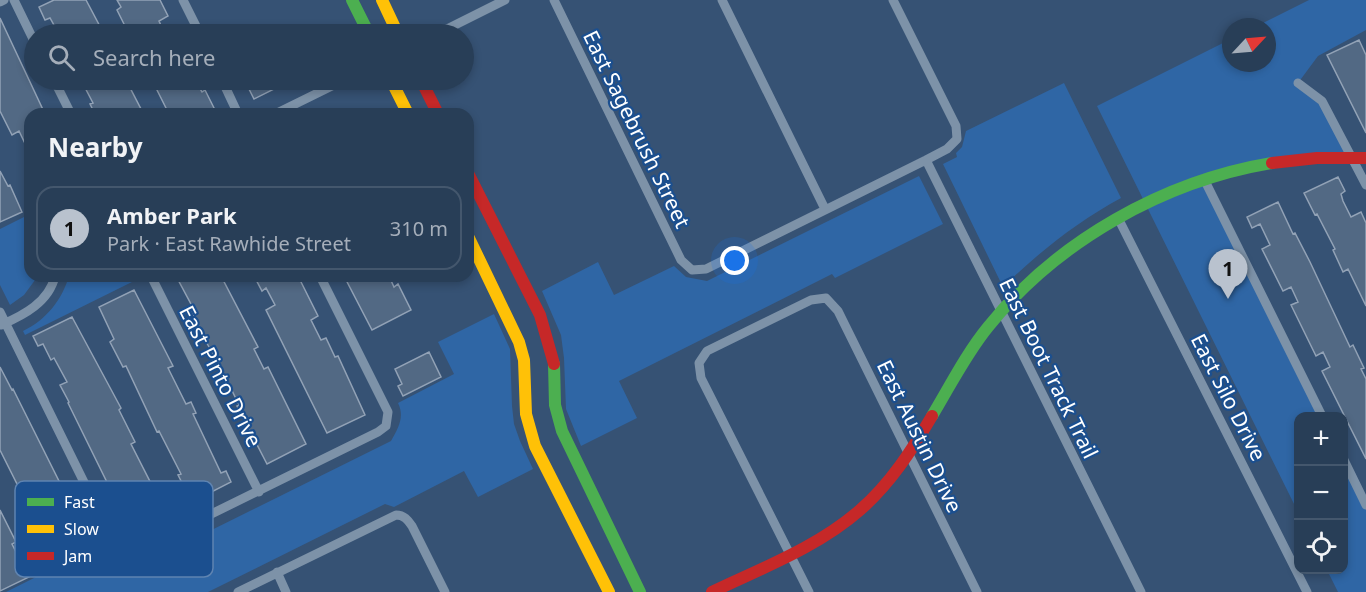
<!DOCTYPE html>
<html lang="en">
<head>
<meta charset="utf-8">
<style>
  :root { --surface:#283e57; --page:#344961; --text:#f1f3f6; --muted:#a5aeba; --line:#44576d; --accent:#b9c2ce }
  body { margin:0; font-family:"Noto Sans",sans-serif; background:var(--page); color:var(--text) }
  .controls { position:absolute; right:18px; bottom:18px; display:grid; overflow:hidden; border-radius:12px; box-shadow:0 3px 9px #0003 }
  .controls button { width:54px; height:54px; display:grid; place-items:center; padding:0; border:0; border-bottom:2px solid var(--line); background:var(--surface); color:var(--text); font:30px sans-serif }
  .compass { position:absolute; left:1222px; top:18px; width:54px; height:54px; border-radius:50%; background:var(--surface); box-shadow:0 3px 9px #0003; rotate:64deg }
  .you { position:absolute; left:735px; top:261px; width:21px; height:21px; margin:-15px; border:4px solid #fff; border-radius:50%; background:#1a73e8; box-shadow:0 0 0 9px #1a73e833 }
  .badge { display:grid; place-items:center; width:39px; height:39px; border-radius:50%; background:var(--accent); color:#111; font-size:20px; font-weight:700 }
  .pin { position:absolute; translate:-50% -50px; filter:drop-shadow(0 2px 3px #0008) }
  .pin::after { content:''; position:absolute; top:32px; width:21px; height:18px; background:inherit; clip-path:polygon(0 0,100% 0,50% 100%) }
  .list { margin:0; padding:0; list-style:none }
  h2 { display:flex; justify-content:space-between; align-items:center; height:78px; margin:0; padding:0 24px; font-size:26px }
  h2 small { font-size:20px; font-weight:400; color:var(--muted) }
  .list li { display:grid; grid-template-columns:39px 1fr auto; gap:18px; align-items:center; box-sizing:border-box; height:84px; margin:0 12px 12px; padding:0 12px; border:2px solid var(--line); border-radius:18px }
  .list b { display:block; font-size:22px; white-space:nowrap }
  .list p { margin:0; font-size:20px; white-space:nowrap; color:var(--muted) }
  .list em { font-size:20px; font-style:normal; color:var(--muted) }
  .icon { flex:none; width:33px; height:33px; fill:none; stroke:currentColor; stroke-width:2; stroke-linecap:round; stroke-linejoin:round }
  .map { position:relative; flex:none; width:1366px; height:592px; overflow:hidden }
  .search { position:absolute; background:var(--surface); box-shadow:0 3px 9px #0003; left:24px; top:24px; width:450px; height:66px; display:flex; align-items:center; gap:15px; box-sizing:border-box; padding:0 21px; border-radius:33px; color:var(--muted); font-size:22px }
  .panel { position:absolute; background:var(--surface); box-shadow:0 3px 9px #0003; left:24px; top:108px; width:450px; height:174px; border-radius:18px }
  .map>svg:first-child { display:block }
  .green { fill:#2f66a5 }
  .building { fill:#526984; stroke:#92a2b6; stroke-width:1.5 }
  .lines { fill:none; stroke-linecap:round; stroke-linejoin:round }
  .street { stroke:#7d92a8; stroke-width:9 }
  .fast { stroke:#4caf50; stroke-width:12 }
  .slow { stroke:#ffc107; stroke-width:12 }
  .jam { stroke:#c62828; stroke-width:12 }
  .labels { text-anchor:middle; dominant-baseline:central; stroke-width:4.5; stroke-linejoin:round; paint-order:stroke }
  .street-label { font-size:21px; fill:#fff; stroke:#1b4f8f }
  .key { fill:#1b4f8f; stroke:#5f84b1; stroke-width:1.5 }
  .key-label { font-size:16px; fill:#fff }
</style>
</head>
<body>
<div class="map">
<svg width="1366" height="592" viewBox="0 0 1366 592">
  <rect width="100%" height="100%" fill="#365274"/>
  <path class="green" d="M1309,0H1366V30L1318,56L1298,83L1322,101L1352,157L1290,160L1206,181L1322,416H1298V512L1097,106L1231,39V63H1267V27H1255Z
    M1064,83L1121,198C1077,222 1039,252 1003,287L943,164L957,157L956,153L962,147L966,131Z
    M919,176L943,224L835,278L832,274L619,381L637,418L581,446L566,409L564,358L561,335L542,291L598,262L614,295L674,266L686,277L707,281Z
    M30,214V276H38L24,295L10,305L0,285V229Z
    M69,276H136L138,279L25,335L23,331C46,320 62,300 69,276Z
    M494,314L510,349L512,406L514,424L520,441L533,469L478,497L464,471L394,507L385,504L208,592H6L100,545C108,560 121,564 137,567L391,441C398,429 405,417 398,403L454,374L438,342Z
    M1344,460L1366,505V592H1338L1327,570H1344Z"/>
  <path class="building" d="M54,0H86L104,34H59L50,18L45,20L39,7Z
    M117,0H160L168,16L159,21L164,32L159,34H129L117,10L121,7Z
    M0,18L45,114H30V154L19,131L12,135L0,111Z
    M1359,40L1366,55V133L1327,55Z
    M81,80H126L142,111L135,114H95L90,104L93,103Z
    M152,80H195L202,92L205,90L217,114H169Z
    M251,80H292L254,99L249,89L254,86Z
    M0,171L8,186L10,185L22,212L0,222Z
    M1338,177L1345,191L1341,194L1343,201L1351,217L1361,212L1366,223V306L1348,269L1343,272L1333,250L1335,249L1317,214L1315,215L1304,193Z
    M1278,202L1293,234L1295,233L1310,262L1350,347L1353,345L1364,368L1361,369L1366,379V459L1322,371L1330,367L1323,352L1316,356L1291,305L1298,302L1291,287L1283,291L1262,249L1270,245L1260,224L1252,228L1247,217Z
    M176,276H221L258,347L254,349L264,369L268,367L306,444L267,464L237,406L239,405L220,366L205,340L190,307L192,306Z
    M254,276H298L318,316L311,320L321,340L326,338L335,357L338,356L365,415L327,433L266,310L275,305L266,288L262,291Z
    M344,276H389L394,287L398,284L411,310L372,330Z
    M134,290L173,366L168,368L186,404L191,402L196,413L193,414L221,473L226,471L231,482L192,502L178,475L181,474L159,431L157,432L126,366L123,367L110,342L114,339L99,307Z
    M72,317L121,408L119,410L135,442L131,444L164,509L129,527L68,403L69,402L60,385L67,382L54,358L51,360L43,344L38,346L33,336Z
    M429,352L441,377L403,396L398,386L402,384L395,369Z
    M0,367L12,390L13,389L91,545L56,562L41,531L35,534L21,507L27,504L0,450Z
    M0,510L16,542L12,544L29,577L0,591Z"/>
  <g class="lines">
    <path class="street" d="M14,0L34,41
      M183,0L200,34
      M554,0L681,260L692,270L706,269L926,160L947,149L957,139L956,126L893,0
      M722,0L825,209
      M0,2L4,0
      M437,34L505,0
      M54,80L71,114
      M222,80L238,114
      M1298,83L1322,101L1366,185
      M275,114L344,80
      M926,160L1141,592
      M1205,181L1322,416
      M1118,218L1307,592
      M151,276L259,492
      M0,312L115,545L120,551L132,553L378,432L386,426L388,412L320,276
      M1,325C24,315 49,302 55,276
      M1344,460L1366,505
      M277,572L286,592
      M238,592L396,515C404,515 408,520 412,526L445,592
      M809,592L701,378L699,363L707,351L811,300L826,298L838,311L977,592"/>
    <path class="fast" d="M352,0L369,34
      M554,364L555,405L562,431L640,592
      M932,416C950,386 966,354 988,327C1057,241 1164,181 1272,163"/>
    <path class="slow" d="M382,0L398,34
      M391,80L408,114
      M468,236L519,342L524,360L526,414L535,446L609,592"/>
    <path class="jam" d="M421,80L438,114
      M1272,163L1317,158H1366
      M468,173L540,315L554,364
      M712,592C762,568 818,547 860,510C890,484 912,450 932,416"/>
  </g>
  <g class="labels">
    <g class="street-label">
      <text transform="translate(637 129) rotate(64)">East Sagebrush Street</text>
      <text transform="translate(1049 368) rotate(64)">East Boot Track Trail</text>
      <text transform="translate(221 376) rotate(63)">East Pinto Drive</text>
      <text transform="translate(1229 397) rotate(63)">East Silo Drive</text>
      <text transform="translate(920 436) rotate(64)">East Austin Drive</text>
    </g>
  </g>
  <rect x="15" y="481" width="198" height="96" rx="9" class="key"/>
  <rect x="27" y="498" width="27" height="8" fill="#4caf50"/>
  <rect x="27" y="525" width="27" height="8" fill="#ffc107"/>
  <rect x="27" y="552" width="27" height="8" fill="#c62828"/>
  <g class="key-label">
    <text x="64" y="508">Fast</text>
    <text x="64" y="535">Slow</text>
    <text x="64" y="562">Jam</text>
  </g>
</svg>
<div class="controls">
<button>+</button>
<button>−</button>
<button><svg class="icon" aria-label="locate" viewBox="0 0 24 24"><circle cx="12" cy="12" r="6"/><path d="M12 2v4M12 18v4M2 12h4M18 12h4"/></svg></button>
</div>
<svg class="compass" viewBox="-18 -18 36 36"><path d="M0-13l5 13h-10z" fill="#e53935"/><path d="M0 13l5-13h-10z" fill="#a5aeba"/></svg>
<div class="you"></div>
<div class="pin badge" style="left:1228px;top:299px">1</div>
<div class="search"><svg class="icon" aria-label="search" viewBox="0 0 24 24"><circle cx="10" cy="10" r="6"/><path d="M15 15l6 6"/></svg>Search here</div>
<section class="panel">
<h2>Nearby<small></small></h2>
<ul class="list">
<li><span class="badge">1</span><div><b>Amber Park</b><p>Park · East Rawhide Street</p></div><em>310 m</em></li>
</ul>
</section>
</div>
</body>
</html>
